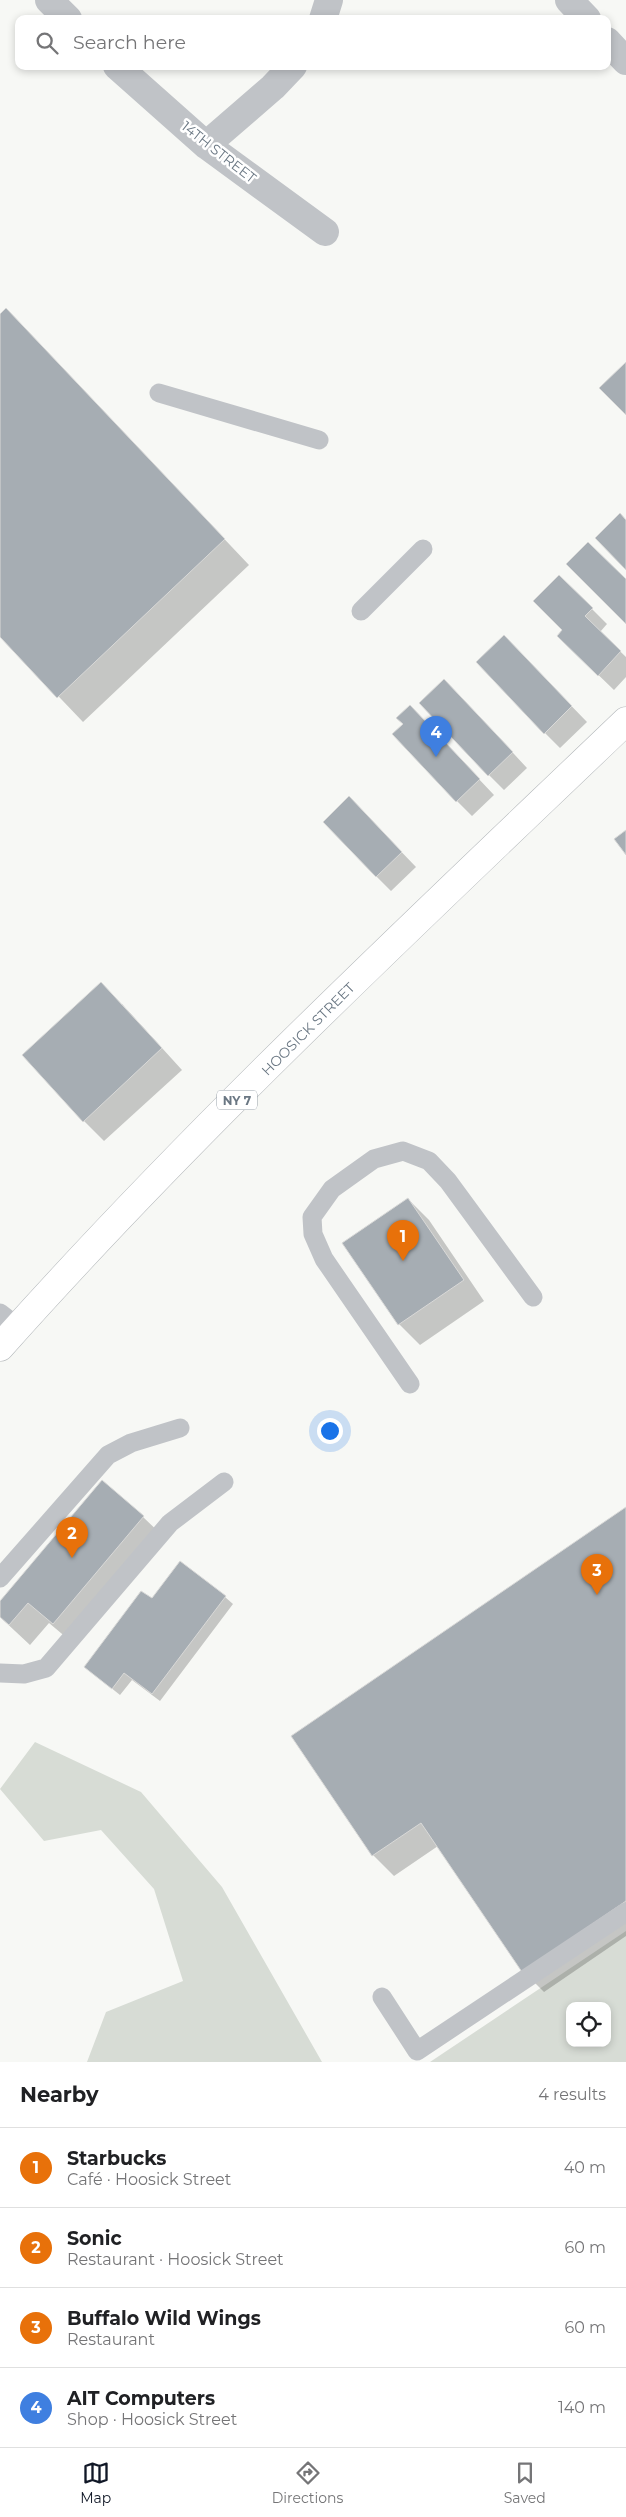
<!DOCTYPE html>
<html lang="en">
<head>
<meta charset="utf-8">
<style>
  :root { --surface:#fff; --page:#f6f6f6; --text:#202124; --muted:#757577; --line:#e0e0e0; --accent:#111827 }
  body { margin:0; font-family:Montserrat,sans-serif; background:var(--page); color:var(--text) }
  .controls { position:absolute; right:15px; bottom:15px; display:grid; overflow:hidden; border-radius:10px; box-shadow:0 2px 8px #0003 }
  .controls button { width:45px; height:45px; display:grid; place-items:center; padding:0; border:0; border-bottom:1px solid var(--line); background:var(--surface); color:var(--text); font:25px sans-serif }
  .you { position:absolute; left:329px; top:1430px; width:18px; height:18px; margin:-12px; border:4px solid #fff; border-radius:50%; background:#1a73e8; box-shadow:0 0 0 8px #1a73e833 }
  .badge { display:grid; place-items:center; width:32px; height:32px; border-radius:50%; background:var(--accent); color:#fff; font-size:16px; font-weight:700 }
  .pin { position:absolute; translate:-50% -41px; filter:drop-shadow(0 1px 2px #0008) }
  .pin::after { content:''; position:absolute; top:26px; width:18px; height:15px; background:inherit; clip-path:polygon(0 0,100% 0,50% 100%) }
  .list { margin:0; padding:0; list-style:none }
  h2 { display:flex; justify-content:space-between; align-items:center; height:65px; margin:0; padding:0 20px; font-size:21px }
  h2 small { font-size:16px; font-weight:400; color:var(--muted) }
  .list li { display:grid; grid-template-columns:32px 1fr auto; gap:15px; align-items:center; box-sizing:border-box; height:80px; padding:0 20px; border-top:1px solid var(--line) }
  .list b { display:block; font-size:19px; white-space:nowrap }
  .list p { margin:0; font-size:16px; white-space:nowrap; color:var(--muted) }
  .list em { font-size:16px; font-style:normal; color:var(--muted) }
  .icon { flex:none; width:28px; height:28px; fill:none; stroke:currentColor; stroke-width:2; stroke-linecap:round; stroke-linejoin:round }
  .map { position:relative; flex:none; width:626px; height:2062px; overflow:hidden }
  .search { position:absolute; background:var(--surface); box-shadow:0 2px 8px #0003; left:15px; right:15px; top:15px; height:55px; display:flex; align-items:center; gap:12px; box-sizing:border-box; padding:0 18px; border-radius:10px; color:var(--muted); font-size:19px }
  .sheet { height:385px; background:var(--surface) }
  nav { display:flex; justify-content:space-around; align-items:center; box-sizing:border-box; height:70px; border-top:1px solid var(--line); background:var(--surface); font-size:14px; color:var(--muted) }
  nav a { display:grid; justify-items:center; gap:2px }
  nav .on { color:var(--accent) }
  .map>svg:first-child { display:block }
  .green { fill:#d7dcd5; fill-rule:evenodd }
  .shadow { fill:#0003 }
  .building { fill:#a6adb3; stroke:#d9d9d8 }
  .lines { fill:none; stroke-linecap:round; stroke-linejoin:round }
  .trunk-casing { stroke:#b3b7ba; stroke-width:29 }
  .service { stroke:#c0c3c7; stroke-width:19 }
  .minor { stroke:#c0c3c7; stroke-width:28 }
  .tertiary { stroke:#c0c3c7; stroke-width:28 }
  .trunk { stroke:#fff; stroke-width:28 }
  .labels { text-anchor:middle; dominant-baseline:central; stroke-width:5; stroke-linejoin:round; paint-order:stroke }
  .shield { fill:#fff; stroke:#97a0a8; stroke-width:1 }
  .shield-label { font-size:12px; font-weight:bold; fill:#6a7783 }
  .street-label { font-size:14px; fill:#6a7783; stroke:#fff }
</style>
</head>
<body>
<div class="map">
<svg width="626" height="2062" viewBox="0 0 626 2062">
  <rect width="100%" height="100%" fill="#f7f8f5"/>
  <path class="green" d="M35,1742L141,1792L222,1887L322,2062H87L106,2012L183,1981L154,1889L101,1830L44,1841L0,1789Z
    M626,1931V2062H430ZM570,2006H607V2043H570Z"/>
  <path class="shadow" d="M0,316L31,335L249,565L83,722L0,635Z
    M592,609L607,624L600,632L626,657V677L614,690L558,636Z
    M519,652L587,722L560,748L545,733Z
    M459,695L527,768L504,790L489,775Z
    M425,722L494,795L472,816L457,801Z
    M364,813L416,867L391,891L376,876Z
    M122,1004L182,1070L104,1141L84,1121Z
    M408,1199L429,1220L484,1301L420,1345L399,1324L344,1243Z
    M626,1509V1936L544,1992L523,1971L438,1846L394,1876L373,1855Z
    M143,1517L164,1537L74,1644L49,1623L30,1645L0,1617V1603Z
    M225,1597L233,1604L160,1701L132,1680L120,1695L85,1667Z"/>
  <path class="building" d="M6,308L225,539L57,698L0,637V314Z
    M626,362V415L599,388Z
    M620,513L626,520V570L595,538Z
    M588,542L626,579V624L566,564Z
    M559,575L593,608L585,616L621,651L598,676L557,636L562,630L533,601Z
    M504,635L572,706L544,734L476,662Z
    M444,679L513,752L488,776L419,703Z
    M410,705L480,779L456,802L392,734L403,724L396,718Z
    M349,796L402,852L376,877L323,822Z
    M626,830V855L614,839Z
    M101,982L162,1048L83,1122L22,1055Z
    M408,1198L464,1280L398,1325L342,1243Z
    M102,1480L144,1516L53,1624L28,1603L9,1625L0,1617V1601Z
    M626,1507V1901L522,1972L421,1823L372,1856L291,1736Z
    M180,1561L226,1596L152,1694L124,1673L112,1689L84,1667L141,1591L152,1598Z"/>
  <g class="lines">
    <g class="trunk-casing">
      <path id="trunk" d="M0,1347C196,1127 413,925 626,721"/>
    </g>
    <path class="service" d="M159,393L319,440
      M361,611L423,549
      M0,1313L18,1327
      M410,1384L324,1259L313,1234L312,1217L332,1189L374,1159L403,1151L429,1161L448,1181L533,1297
      M0,1578L108,1455L131,1443L180,1428
      M0,1673L24,1674L46,1668L170,1523L224,1482
      M382,1997L417,2051L626,1912"/>
    <path class="minor" d="M49,0L68,19
      M323,19L329,0
      M117,66L206,145L325,232
      M206,145L273,87L293,66"/>
    <path class="tertiary" d="M569,0L587,19
      M607,41L626,61"/>
    <use href="#trunk" class="trunk"/>
  </g>
  <g class="labels">
    <rect class="shield" x="217" y="1090.5" width="40" height="19" rx="4"/>
    <g class="shield-label">
      <text x="237" y="1100">NY 7</text>
    </g>
    <g class="street-label">
      <text transform="translate(219 152) rotate(38)">14TH STREET</text>
      <text transform="translate(308 1029) rotate(-45)">HOOSICK STREET</text>
    </g>
  </g>
</svg>
<div class="controls">
<button><svg class="icon" aria-label="locate" viewBox="0 0 24 24"><circle cx="12" cy="12" r="6"/><path d="M12 2v4M12 18v4M2 12h4M18 12h4"/></svg></button>
</div>
<div class="you"></div>
<div class="pin badge" style="left:403px;top:1261px;background:#e8710a">1</div>
<div class="pin badge" style="left:72px;top:1558px;background:#e8710a">2</div>
<div class="pin badge" style="left:597px;top:1595px;background:#e8710a">3</div>
<div class="pin badge" style="left:436px;top:757px;background:#3f7fe0">4</div>
<div class="search"><svg class="icon" aria-label="search" viewBox="0 0 24 24"><circle cx="10" cy="10" r="6"/><path d="M15 15l6 6"/></svg>Search here</div>
</div>
<section class="sheet">
<h2>Nearby<small>4 results</small></h2>
<ul class="list">
<li><span class="badge" style="background:#e8710a">1</span><div><b>Starbucks</b><p>Café · Hoosick Street</p></div><em>40 m</em></li>
<li><span class="badge" style="background:#e8710a">2</span><div><b>Sonic</b><p>Restaurant · Hoosick Street</p></div><em>60 m</em></li>
<li><span class="badge" style="background:#e8710a">3</span><div><b>Buffalo Wild Wings</b><p>Restaurant</p></div><em>60 m</em></li>
<li><span class="badge" style="background:#3f7fe0">4</span><div><b>AIT Computers</b><p>Shop · Hoosick Street</p></div><em>140 m</em></li>
</ul>
</section>
<nav>
<a class="on"><svg class="icon" aria-label="map" viewBox="0 0 24 24"><path d="M3 6l6-2 6 2 6-2v14l-6 2-6-2-6 2zM9 4v14M15 6v14"/></svg>Map</a>
<a><svg class="icon" aria-label="directions" viewBox="0 0 24 24"><path d="M12 3l9 9-9 9-9-9zM9 14v-3h6M13 9l2 2-2 2"/></svg>Directions</a>
<a><svg class="icon" aria-label="saved" viewBox="0 0 24 24"><path d="M7 4h10v16l-5-4-5 4z"/></svg>Saved</a>
</nav>
</body>
</html>
